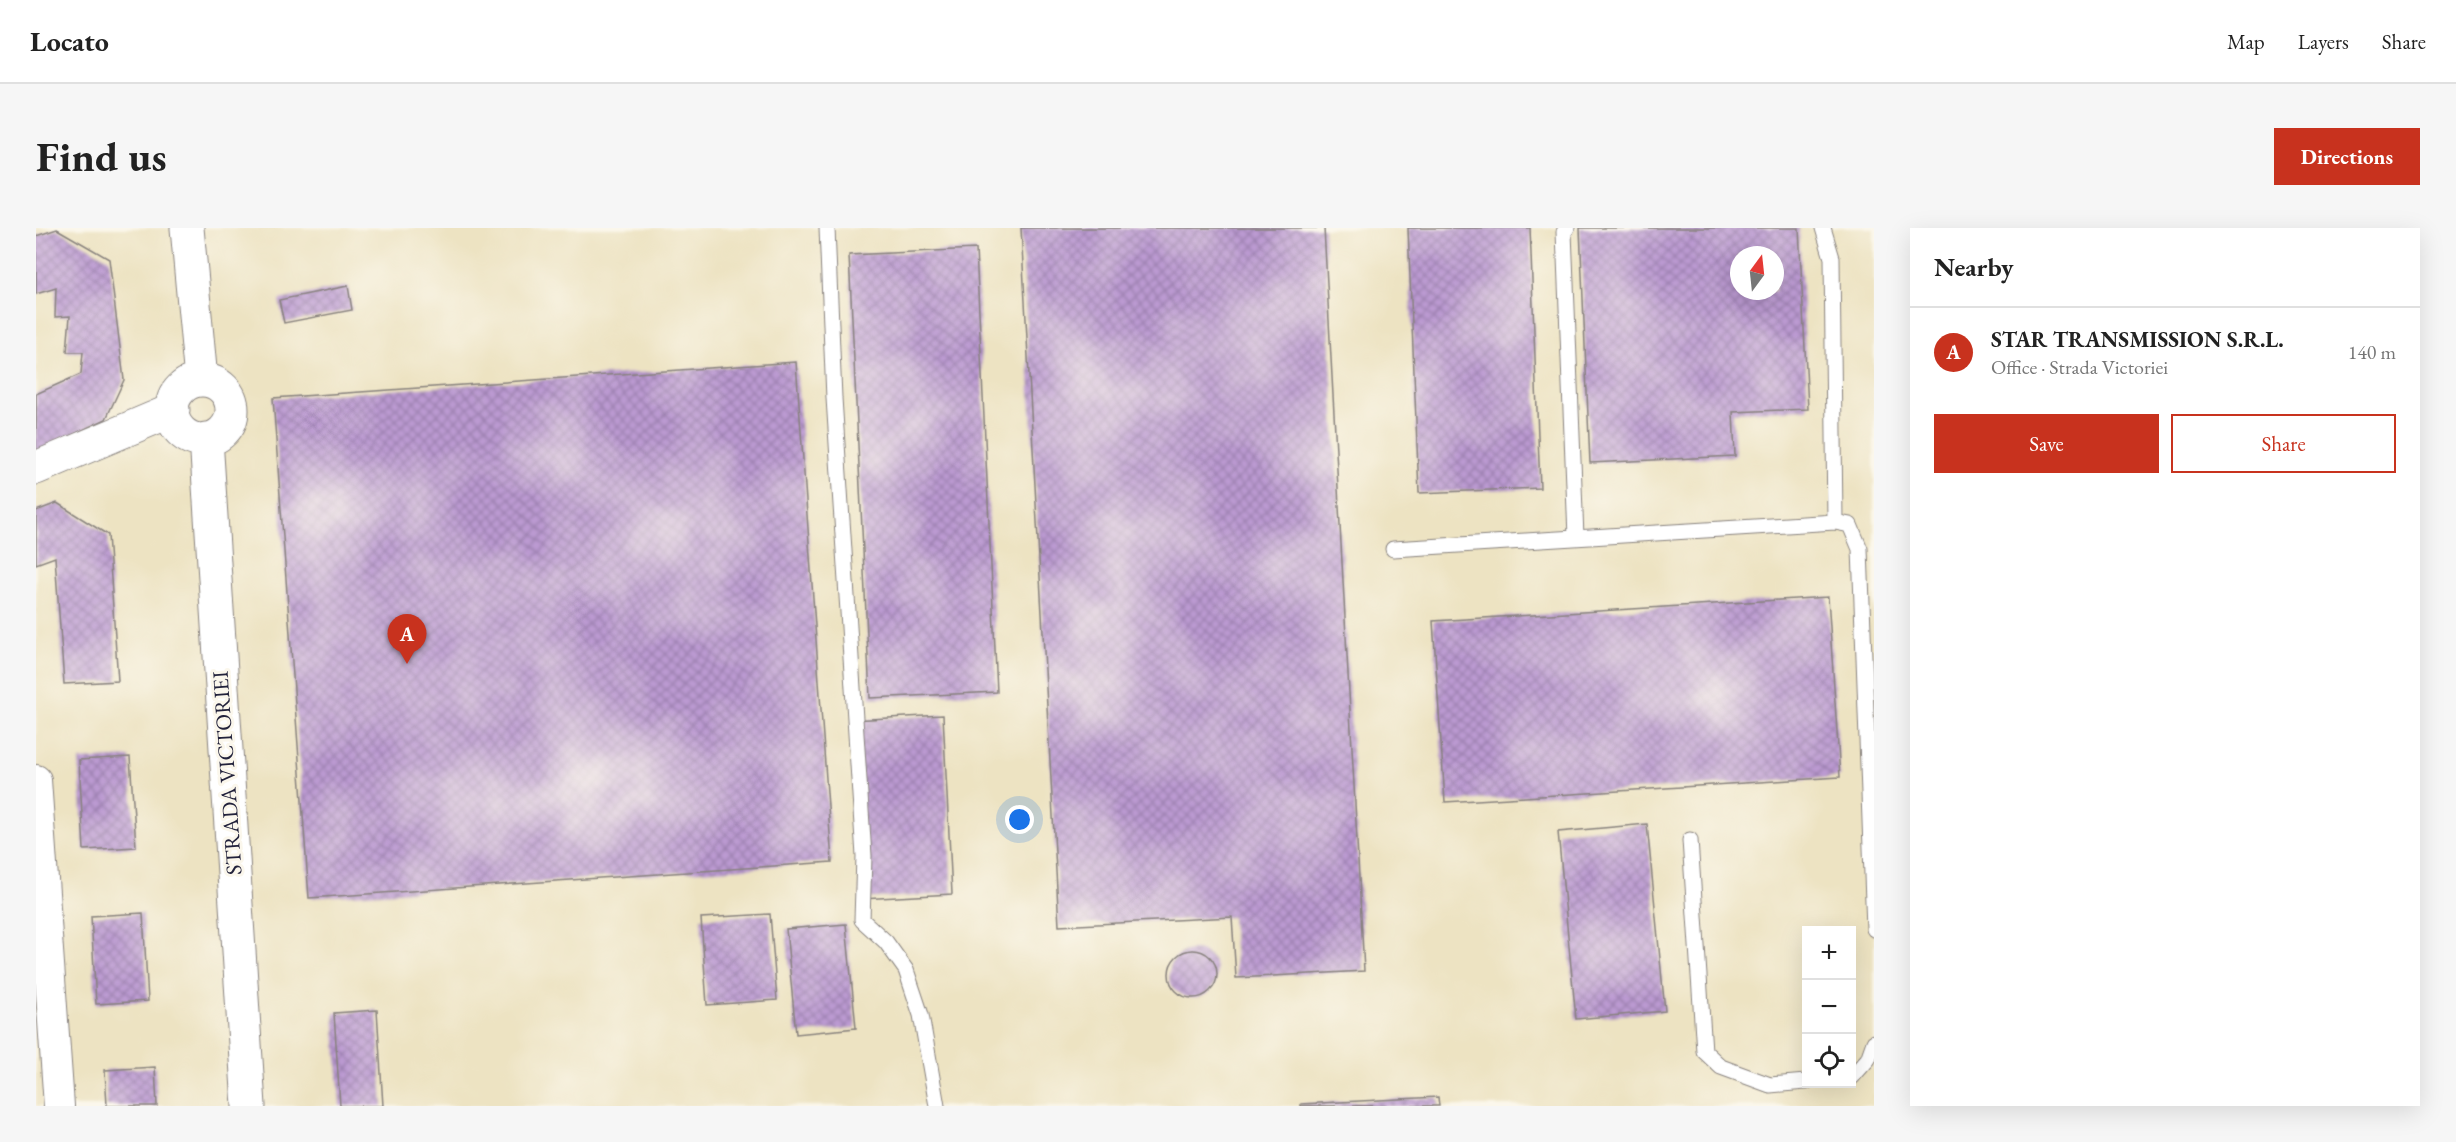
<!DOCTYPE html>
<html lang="en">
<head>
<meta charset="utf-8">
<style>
  :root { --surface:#fff; --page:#f6f6f6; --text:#222; --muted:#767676; --line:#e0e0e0; --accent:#c8321e }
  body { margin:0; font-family:"EB Garamond",serif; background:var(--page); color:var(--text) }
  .controls { position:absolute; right:18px; bottom:18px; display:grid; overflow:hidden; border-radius:0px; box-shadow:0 6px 24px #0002 }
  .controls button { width:54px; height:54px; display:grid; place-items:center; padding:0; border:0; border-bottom:2px solid var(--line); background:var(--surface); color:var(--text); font:30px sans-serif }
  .compass { position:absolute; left:1694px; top:18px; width:54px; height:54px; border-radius:50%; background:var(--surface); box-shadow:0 6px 24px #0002; rotate:15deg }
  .you { position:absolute; left:984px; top:592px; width:21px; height:21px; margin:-15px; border:4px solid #fff; border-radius:50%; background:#1a73e8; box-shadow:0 0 0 9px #1a73e833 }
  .badge { display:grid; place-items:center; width:39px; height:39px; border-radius:50%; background:var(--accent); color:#fff; font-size:20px; font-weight:700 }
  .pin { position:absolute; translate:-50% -50px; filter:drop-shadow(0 2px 3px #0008) }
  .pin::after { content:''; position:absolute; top:32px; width:21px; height:18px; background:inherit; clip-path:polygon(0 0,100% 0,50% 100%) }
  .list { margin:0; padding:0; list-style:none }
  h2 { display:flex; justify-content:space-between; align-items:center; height:78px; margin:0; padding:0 24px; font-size:26px }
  h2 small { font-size:20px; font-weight:400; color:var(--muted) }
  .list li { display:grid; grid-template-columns:39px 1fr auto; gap:18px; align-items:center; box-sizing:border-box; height:90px; padding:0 24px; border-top:2px solid var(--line) }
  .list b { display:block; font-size:22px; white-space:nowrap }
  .list p { margin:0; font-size:20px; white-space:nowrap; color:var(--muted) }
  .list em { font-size:20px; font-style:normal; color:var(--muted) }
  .actions { display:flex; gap:12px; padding:18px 24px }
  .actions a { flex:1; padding:14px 0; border:2px solid var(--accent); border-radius:0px; text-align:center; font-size:21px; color:var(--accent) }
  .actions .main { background:var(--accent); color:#fff }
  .icon { flex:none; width:33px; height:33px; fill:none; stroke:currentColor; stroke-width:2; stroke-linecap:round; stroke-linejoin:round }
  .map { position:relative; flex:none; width:1838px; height:878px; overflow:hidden; border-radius:0px }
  header { display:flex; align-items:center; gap:36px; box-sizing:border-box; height:84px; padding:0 30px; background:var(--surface); border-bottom:2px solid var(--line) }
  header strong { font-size:28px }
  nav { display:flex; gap:33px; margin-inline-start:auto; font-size:21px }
  .intro { display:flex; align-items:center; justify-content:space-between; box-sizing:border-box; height:144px; padding:0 36px }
  h1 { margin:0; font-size:42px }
  .button { padding:15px 27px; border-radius:0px; background:var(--accent); color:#fff; font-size:21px; font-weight:700 }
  main { display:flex; gap:36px; padding:0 36px }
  aside { flex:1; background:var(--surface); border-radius:0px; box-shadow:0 6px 24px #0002 }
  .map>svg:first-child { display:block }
  .building { fill:url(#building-cross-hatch); fill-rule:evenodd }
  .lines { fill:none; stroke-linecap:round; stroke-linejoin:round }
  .service-casing { stroke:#88827e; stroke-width:17 }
  .minor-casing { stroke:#88827e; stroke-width:32 }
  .tertiary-casing { stroke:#88827e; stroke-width:35 }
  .secondary-casing { stroke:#88827e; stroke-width:35 }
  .service { stroke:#fff; stroke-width:15 }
  .minor { stroke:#fff; stroke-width:30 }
  .tertiary { stroke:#fff; stroke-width:33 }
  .secondary { stroke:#fff; stroke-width:33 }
  .labels { text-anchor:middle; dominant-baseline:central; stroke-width:6; stroke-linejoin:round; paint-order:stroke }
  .street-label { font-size:22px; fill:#22223b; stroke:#fbf7ec }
</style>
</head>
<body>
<header>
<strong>Locato</strong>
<nav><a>Map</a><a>Layers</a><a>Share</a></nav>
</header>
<div class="intro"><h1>Find us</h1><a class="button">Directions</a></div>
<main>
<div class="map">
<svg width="1838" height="878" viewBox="0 0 1838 878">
  <defs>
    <pattern id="building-cross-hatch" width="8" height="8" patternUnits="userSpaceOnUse" patternTransform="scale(1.5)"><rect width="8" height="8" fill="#bb9ad1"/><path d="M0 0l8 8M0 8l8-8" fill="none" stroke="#987dab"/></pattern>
  </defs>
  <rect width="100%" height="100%" fill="#fbf7ec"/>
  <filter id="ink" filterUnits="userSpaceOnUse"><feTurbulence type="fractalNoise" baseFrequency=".0167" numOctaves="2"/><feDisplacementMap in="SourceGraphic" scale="12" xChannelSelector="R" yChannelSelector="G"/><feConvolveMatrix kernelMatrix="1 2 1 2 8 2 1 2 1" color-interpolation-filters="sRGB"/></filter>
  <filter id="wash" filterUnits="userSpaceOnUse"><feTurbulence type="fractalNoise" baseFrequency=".008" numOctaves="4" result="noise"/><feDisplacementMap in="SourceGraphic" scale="24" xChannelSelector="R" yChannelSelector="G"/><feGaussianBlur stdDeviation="1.35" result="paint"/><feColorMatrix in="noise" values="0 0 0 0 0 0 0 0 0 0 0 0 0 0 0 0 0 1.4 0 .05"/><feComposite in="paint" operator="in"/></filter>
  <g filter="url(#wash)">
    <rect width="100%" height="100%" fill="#ede3c2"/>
    <g id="blocks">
      <path class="building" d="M985,0H1288L1328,743L1200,750L1196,689L1023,698Z
        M1372,0H1494L1504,260L1383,265Z
        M1544,0H1763L1772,181L1697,184L1699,228L1554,235ZM1703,27H1739V63H1703Z
        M21,1L73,31L88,152L70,191L0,224V166L45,146L47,124H31L34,88L19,89L20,60L0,66V8Z
        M940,21L961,464L834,470L813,27Z
        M312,58L316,82L248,95L243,72Z
        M760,134L796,634L273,670L237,170Z
        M21,275L72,307L82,453L28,456L19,329L0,336V283Z
        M1792,369L1804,549L1409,574L1397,393Z
        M907,487L916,666L825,671L816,492Z
        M94,529L100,619L48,622L43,532Z
        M1611,596L1629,783L1540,791L1522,604Z
        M107,685L112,773L60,776L55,688Z
        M734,686L741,772L671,777L665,690Z
        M810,696L820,800L760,806L750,701Z
        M1133 746a24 24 0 1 1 48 0a24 24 0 1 1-48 0Z
        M341,782L347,878H304L298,785Z
        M119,839L121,878H71L69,842Z
        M1402,869L1403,878H1265V876Z"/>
    </g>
  </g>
  <g filter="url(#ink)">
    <use href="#blocks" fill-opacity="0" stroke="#88827e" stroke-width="1.5"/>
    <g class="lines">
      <g class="service-casing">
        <path id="service" d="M791,0L798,170L828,628L826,692L850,714L870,742L885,787L901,878
          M1531,0L1528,4L1540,309
          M1787,0L1796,30L1799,294
          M1357,321L1799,294L1814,297L1824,321L1838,701
          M1654,612L1668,823L1685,839L1734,857L1770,854
          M1816,849L1832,831L1838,814"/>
      </g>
      <g class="minor-casing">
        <path id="minor" d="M0,552L23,878"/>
      </g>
      <g class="tertiary-casing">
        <path id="tertiary" d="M0,240L137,182"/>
      </g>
      <g class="secondary-casing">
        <path id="secondary" d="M151,0L165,152
          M136 182a30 30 0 1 1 60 0a30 30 0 1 1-60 0Z
          M170,211L213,878"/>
      </g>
      <use href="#service" class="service"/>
      <use href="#minor" class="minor"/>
      <use href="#tertiary" class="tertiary"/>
      <use href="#secondary" class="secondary"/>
    </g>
  </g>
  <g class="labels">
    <g class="street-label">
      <text transform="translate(191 545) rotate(-94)">STRADA VICTORIEI</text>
    </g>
  </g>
</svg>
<div class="controls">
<button>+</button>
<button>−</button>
<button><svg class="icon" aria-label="locate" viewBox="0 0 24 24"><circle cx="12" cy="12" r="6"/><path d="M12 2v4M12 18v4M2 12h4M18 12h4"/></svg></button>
</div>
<svg class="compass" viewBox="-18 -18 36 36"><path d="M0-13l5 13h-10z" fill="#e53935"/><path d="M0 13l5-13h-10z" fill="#767676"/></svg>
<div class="you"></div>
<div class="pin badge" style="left:371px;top:436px">A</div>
</div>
<aside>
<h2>Nearby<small></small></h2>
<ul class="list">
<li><span class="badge">A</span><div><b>STAR TRANSMISSION S.R.L.</b><p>Office · Strada Victoriei</p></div><em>140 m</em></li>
</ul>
<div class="actions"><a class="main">Save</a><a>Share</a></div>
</aside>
</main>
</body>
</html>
